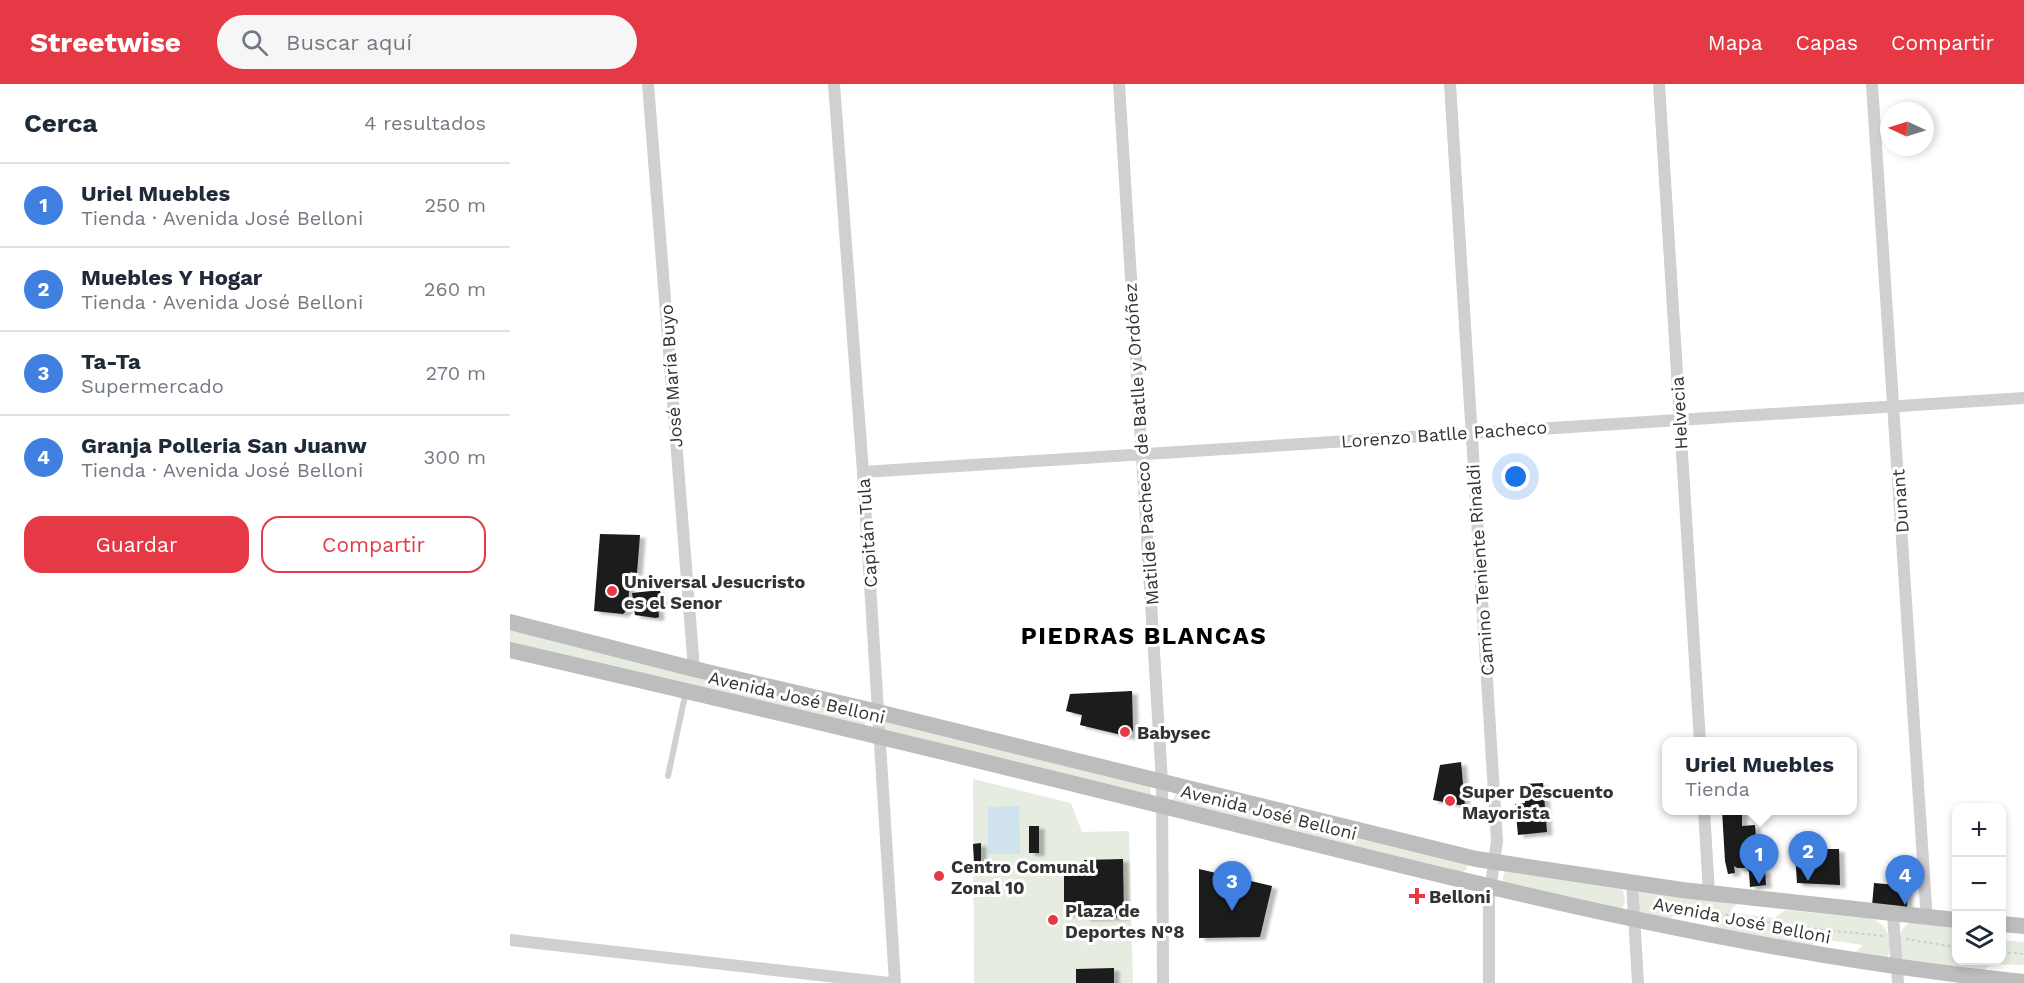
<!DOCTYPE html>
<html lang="es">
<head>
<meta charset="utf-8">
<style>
  :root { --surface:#fff; --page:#f6f6f7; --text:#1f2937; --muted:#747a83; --line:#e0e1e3; --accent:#e63946 }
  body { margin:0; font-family:"Work Sans",sans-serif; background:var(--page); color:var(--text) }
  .controls { position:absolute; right:18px; bottom:18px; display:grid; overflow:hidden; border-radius:12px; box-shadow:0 3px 9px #0003 }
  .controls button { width:54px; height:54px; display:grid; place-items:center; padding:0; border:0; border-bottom:2px solid var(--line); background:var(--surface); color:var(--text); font:30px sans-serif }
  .compass { position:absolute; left:1370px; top:18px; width:54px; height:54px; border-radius:50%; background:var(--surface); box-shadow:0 3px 9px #0003; rotate:274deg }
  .you { position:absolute; left:1006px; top:393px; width:21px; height:21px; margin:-15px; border:4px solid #fff; border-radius:50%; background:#1a73e8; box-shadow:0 0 0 9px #1a73e833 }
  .badge { display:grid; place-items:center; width:39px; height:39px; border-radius:50%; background:var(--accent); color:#fff; font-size:20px; font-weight:700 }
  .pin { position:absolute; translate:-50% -50px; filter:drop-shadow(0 2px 3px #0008) }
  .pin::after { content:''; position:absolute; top:32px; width:21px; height:18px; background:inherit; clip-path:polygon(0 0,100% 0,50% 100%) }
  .popup { position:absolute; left:1152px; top:653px; width:195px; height:78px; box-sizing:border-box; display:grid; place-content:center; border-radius:12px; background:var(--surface); filter:drop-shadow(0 2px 4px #0005); font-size:20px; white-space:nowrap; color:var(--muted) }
  .popup b { font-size:22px; color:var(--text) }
  .popup::after { content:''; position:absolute; left:50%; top:100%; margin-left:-12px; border:12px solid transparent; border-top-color:var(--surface) }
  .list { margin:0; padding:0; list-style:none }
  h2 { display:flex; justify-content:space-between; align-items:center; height:78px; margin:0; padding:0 24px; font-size:26px }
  h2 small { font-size:20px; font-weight:400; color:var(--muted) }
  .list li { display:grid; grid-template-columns:39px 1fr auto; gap:18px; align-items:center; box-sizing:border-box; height:84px; padding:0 24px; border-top:2px solid var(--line) }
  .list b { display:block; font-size:22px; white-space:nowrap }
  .list p { margin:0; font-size:20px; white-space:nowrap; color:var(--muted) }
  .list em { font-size:20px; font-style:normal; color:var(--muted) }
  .actions { display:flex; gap:12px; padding:18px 24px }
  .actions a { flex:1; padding:14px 0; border:2px solid var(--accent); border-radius:18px; text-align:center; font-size:21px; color:var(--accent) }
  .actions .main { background:var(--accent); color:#fff }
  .icon { flex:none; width:33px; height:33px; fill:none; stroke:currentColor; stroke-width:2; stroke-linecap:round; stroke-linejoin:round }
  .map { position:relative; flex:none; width:1514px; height:899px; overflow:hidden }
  header { display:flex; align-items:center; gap:36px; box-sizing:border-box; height:84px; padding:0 30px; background:var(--accent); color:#fff }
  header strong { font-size:28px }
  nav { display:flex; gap:33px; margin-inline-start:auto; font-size:21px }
  .search { width:420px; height:54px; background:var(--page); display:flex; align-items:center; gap:15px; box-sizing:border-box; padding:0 21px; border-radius:33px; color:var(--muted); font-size:22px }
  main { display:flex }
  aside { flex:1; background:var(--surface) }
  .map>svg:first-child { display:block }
  .green { fill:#e6ecdf }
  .water { fill:#cfe2ee }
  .building { fill:#1a1a1a; filter:url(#shadow) }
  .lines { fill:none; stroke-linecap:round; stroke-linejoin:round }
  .path { stroke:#cdcdcd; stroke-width:2; stroke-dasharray:3 3; stroke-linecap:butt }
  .lane { stroke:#d0d0d0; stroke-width:6 }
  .street { stroke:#d0d0d0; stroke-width:12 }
  .secondary { stroke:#bdbdbd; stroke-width:16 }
  .poi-dot { fill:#e63946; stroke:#fff; stroke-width:2 }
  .labels { text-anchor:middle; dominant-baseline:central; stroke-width:6; stroke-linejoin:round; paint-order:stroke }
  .street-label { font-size:18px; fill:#333; stroke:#fff }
  .poi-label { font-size:18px; font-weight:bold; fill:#333; stroke:#fff; text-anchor:start }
  .district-label { font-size:24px; font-weight:bold; letter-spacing:1.5px; fill:#000; stroke:#fff }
</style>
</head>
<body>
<header>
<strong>Streetwise</strong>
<div class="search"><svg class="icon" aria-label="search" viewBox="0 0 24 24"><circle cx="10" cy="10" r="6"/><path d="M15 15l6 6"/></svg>Buscar aquí</div>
<nav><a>Mapa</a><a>Capas</a><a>Compartir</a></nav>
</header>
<main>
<aside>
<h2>Cerca<small>4 resultados</small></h2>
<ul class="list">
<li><span class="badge" style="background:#3f7fe0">1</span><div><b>Uriel Muebles</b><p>Tienda · Avenida José Belloni</p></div><em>250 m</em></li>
<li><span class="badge" style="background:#3f7fe0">2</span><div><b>Muebles Y Hogar</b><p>Tienda · Avenida José Belloni</p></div><em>260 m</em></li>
<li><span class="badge" style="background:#3f7fe0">3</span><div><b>Ta-Ta</b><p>Supermercado</p></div><em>270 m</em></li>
<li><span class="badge" style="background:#3f7fe0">4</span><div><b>Granja Polleria San Juanw</b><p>Tienda · Avenida José Belloni</p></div><em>300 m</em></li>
</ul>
<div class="actions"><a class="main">Guardar</a><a>Compartir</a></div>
</aside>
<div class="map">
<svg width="1514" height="899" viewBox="0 0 1514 899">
  <defs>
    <filter id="shadow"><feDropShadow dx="5.5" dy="3" stdDeviation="1.5" flood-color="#0004"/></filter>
  </defs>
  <rect width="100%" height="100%" fill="#fff"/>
  <path class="green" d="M0,543L357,631L355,642L0,560Z
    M375,635L640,701L641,711L375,649L373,642Z
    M463,695L561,719L572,748L619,747L623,899H464Z
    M666,709L957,780V785L952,788L663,716Z
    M996,783L1112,804C1114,811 1117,818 1112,824L992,798Z
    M1131,806L1230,818L1221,825L1222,829L1264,834L1276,826L1363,835C1378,842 1381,854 1379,870L1376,874L1343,871L1353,861L1310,855L1298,865L1201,847L1209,839L1170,827L1158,836L1132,831L1126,825L1127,810Z
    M1400,839L1446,842V876H1492V856L1514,858V881L1481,880L1473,888L1393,875C1386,864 1387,845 1400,839Z"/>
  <path class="water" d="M509,722L510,770H478V723Z"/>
  <path class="building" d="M90,450L130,451L127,489L120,488L118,525L113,530L84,527Z
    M150,506L152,521L148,522L149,533L146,534L125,531L122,509Z
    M622,607L623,646L620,653L570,641L572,631L556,627L560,610Z
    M951,678L955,722L923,716L930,681Z
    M1033,699L1037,748L1008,751L1005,720L1015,719L1014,700Z
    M1212,726H1232V742L1245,741L1249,787L1255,786L1256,801L1240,803L1239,788L1236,784H1227L1224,782L1225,789L1218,790L1215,777Z
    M519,742H529V769H519Z
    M1302,753L1303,765H1329L1330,801L1287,799L1284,755Z
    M471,759V778H464L463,760Z
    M613,775L614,833L575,834V830H557V818H554V791H557L556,779H574V776Z
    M689,785L762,802L750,853L689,854Z
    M1364,799L1398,802L1397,825L1362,822Z
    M604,884V899H566V885Z"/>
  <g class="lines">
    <path class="path" d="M1186,823C1247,840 1310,845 1373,852
      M1396,855L1446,863
      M1492,868L1514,870"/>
    <path class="lane" d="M158,692L176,607"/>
    <path class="street" d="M138,0L184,585
      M324,0L353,388L385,899
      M609,0L652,698L653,899
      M940,0L987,757L979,814V899
      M1149,0L1190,658
      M1362,0L1416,822L1415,833
      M353,388L1514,314
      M1194,726L1199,809
      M1122,799L1128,899
      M1383,831L1388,899
      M0,856L379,899"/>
    <path class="secondary" d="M0,538L184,585L368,628L966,775L1172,806L1446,836
      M0,566C238,621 476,677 713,737C978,803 1242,871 1514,898
      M1492,840L1514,842"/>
  </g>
  <g class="poi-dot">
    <circle cx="102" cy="507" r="6"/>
    <circle cx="615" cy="648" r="6"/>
    <circle cx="940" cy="717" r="6"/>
    <circle cx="429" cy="792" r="6"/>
    <path d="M904 803h6v6h6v6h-6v6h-6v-6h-6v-6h6z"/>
    <circle cx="543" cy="836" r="6"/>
  </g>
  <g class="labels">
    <g class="street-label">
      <text transform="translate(161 292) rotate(-94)">José María Buyo</text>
      <text transform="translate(1169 329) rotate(-93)">Helvecia</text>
      <text transform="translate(934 350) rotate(-4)">Lorenzo Batlle Pacheco</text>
      <text transform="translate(631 360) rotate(-94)">Matilde Pacheco de Batlle y Ordóñez</text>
      <text transform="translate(1390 417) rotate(-94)">Dunant</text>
      <text transform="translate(357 449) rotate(-94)">Capitán Tula</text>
      <text transform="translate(970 486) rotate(-94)">Camino Teniente Rinaldi</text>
      <text transform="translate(287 613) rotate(13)">Avenida José Belloni</text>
      <text transform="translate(759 728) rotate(14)">Avenida José Belloni</text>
      <text transform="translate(1232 836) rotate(11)">Avenida José Belloni</text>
    </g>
    <g class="poi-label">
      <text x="114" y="497">Universal Jesucristo<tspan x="114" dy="21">es el Senor</tspan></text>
      <text x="627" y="648">Babysec</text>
      <text x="952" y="707">Super Descuento<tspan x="952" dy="21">Mayorista</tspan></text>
      <text x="441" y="782">Centro Comunal<tspan x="441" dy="21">Zonal 10</tspan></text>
      <text x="919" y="812">Belloni</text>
      <text x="555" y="826">Plaza de<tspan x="555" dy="21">Deportes N°8</tspan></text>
    </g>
    <g class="district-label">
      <text x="634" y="552">PIEDRAS BLANCAS</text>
    </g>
  </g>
</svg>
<div class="controls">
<button>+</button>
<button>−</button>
<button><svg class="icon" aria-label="layers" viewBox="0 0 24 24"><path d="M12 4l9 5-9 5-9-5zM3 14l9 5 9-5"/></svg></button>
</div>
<svg class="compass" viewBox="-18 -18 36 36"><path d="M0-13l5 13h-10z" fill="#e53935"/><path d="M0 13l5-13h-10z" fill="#747a83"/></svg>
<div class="you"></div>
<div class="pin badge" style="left:1249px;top:800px;background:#3f7fe0">1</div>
<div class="popup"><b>Uriel Muebles</b>Tienda</div>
<div class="pin badge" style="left:1298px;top:797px;background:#3f7fe0">2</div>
<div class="pin badge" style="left:722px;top:827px;background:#3f7fe0">3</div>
<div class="pin badge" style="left:1395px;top:821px;background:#3f7fe0">4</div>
</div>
</main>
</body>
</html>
